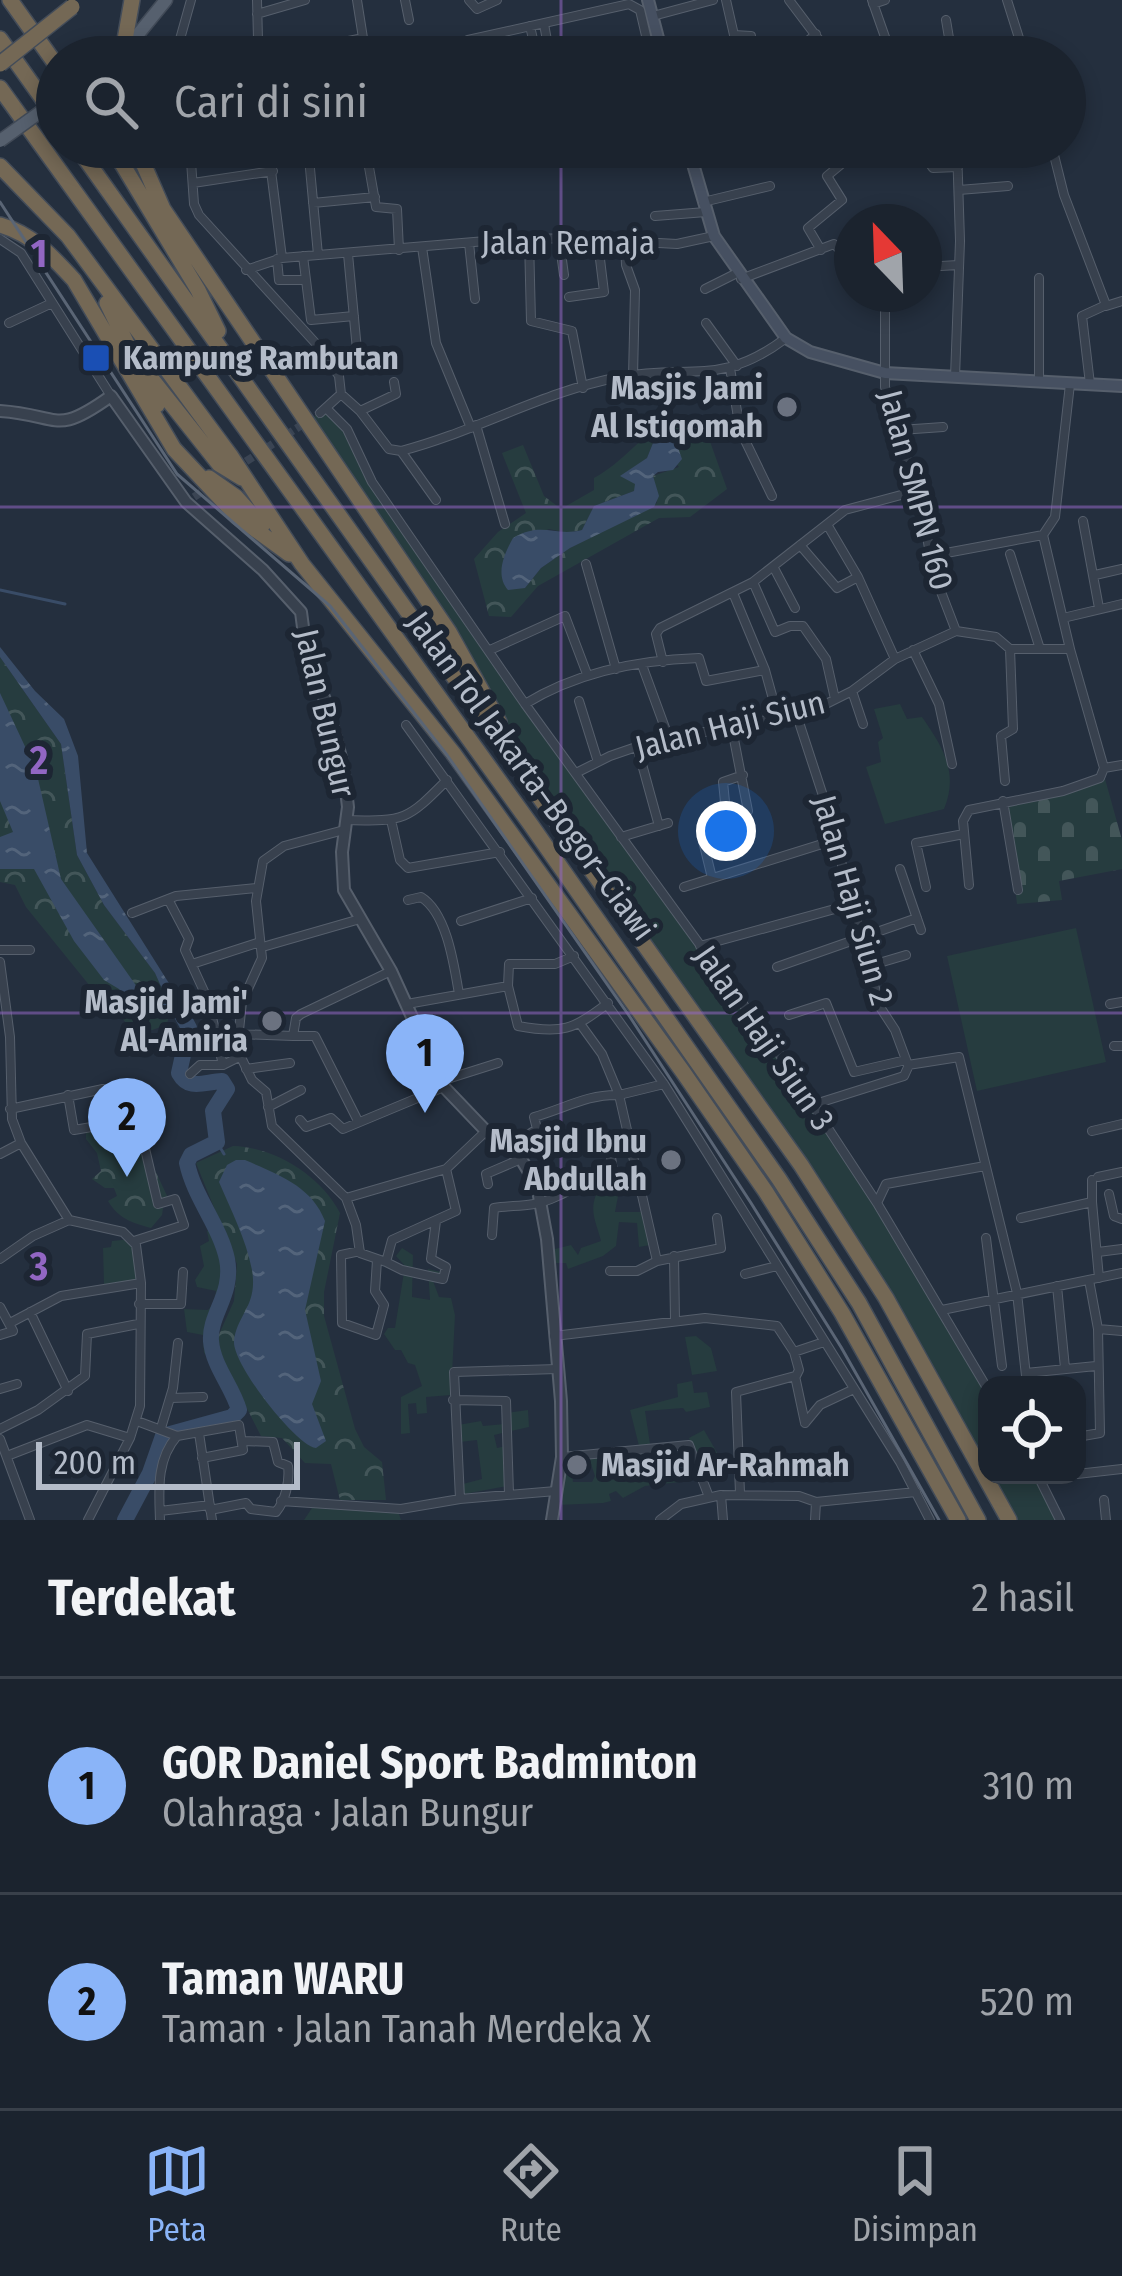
<!DOCTYPE html>
<html lang="id">
<head>
<meta charset="utf-8">
<style>
  :root { --surface:#1b232e; --page:#242b36; --text:#f1f3f6; --muted:#a0a4aa; --line:#39404a; --accent:#8ab4f8 }
  body { margin:0; font-family:"Fira Sans Condensed",sans-serif; background:var(--page); color:var(--text) }
  .controls { position:absolute; right:36px; bottom:36px; display:grid; overflow:hidden; border-radius:24px; box-shadow:0 6px 18px #0003 }
  .controls button { width:108px; height:108px; display:grid; place-items:center; padding:0; border:0; border-bottom:3px solid var(--line); background:var(--surface); color:var(--text); font:60px sans-serif }
  .compass { position:absolute; left:834px; top:204px; width:108px; height:108px; border-radius:50%; background:var(--surface); box-shadow:0 6px 18px #0003; rotate:337deg }
  .scale { position:absolute; left:36px; bottom:30px; width:264px; box-sizing:border-box; padding-left:12px; border:6px solid #b4bcc9; border-top:0; font-size:33px; line-height:42px; white-space:nowrap; color:#b4bcc9; -webkit-text-stroke:9px #1d2633; paint-order:stroke }
  .you { position:absolute; left:726px; top:831px; width:42px; height:42px; margin:-30px; border:9px solid #fff; border-radius:50%; background:#1a73e8; box-shadow:0 0 0 18px #1a73e833 }
  .badge { display:grid; place-items:center; width:78px; height:78px; border-radius:50%; background:var(--accent); color:#111; font-size:39px; font-weight:700 }
  .pin { position:absolute; translate:-50% -99px; filter:drop-shadow(0 3px 6px #0008) }
  .pin::after { content:''; position:absolute; top:63px; width:42px; height:36px; background:inherit; clip-path:polygon(0 0,100% 0,50% 100%) }
  .list { margin:0; padding:0; list-style:none }
  h2 { display:flex; justify-content:space-between; align-items:center; height:156px; margin:0; padding:0 48px; font-size:51px }
  h2 small { font-size:39px; font-weight:400; color:var(--muted) }
  .list li { display:grid; grid-template-columns:78px 1fr auto; gap:36px; align-items:center; box-sizing:border-box; height:216px; padding:0 48px; border-top:3px solid var(--line) }
  .list b { display:block; font-size:45px; white-space:nowrap }
  .list p { margin:0; font-size:39px; white-space:nowrap; color:var(--muted) }
  .list em { font-size:39px; font-style:normal; color:var(--muted) }
  .icon { flex:none; width:66px; height:66px; fill:none; stroke:currentColor; stroke-width:2; stroke-linecap:round; stroke-linejoin:round }
  .map { position:relative; flex:none; width:1122px; height:1520px; overflow:hidden }
  .search { position:absolute; background:var(--surface); box-shadow:0 6px 18px #0003; left:36px; right:36px; top:36px; height:132px; display:flex; align-items:center; gap:30px; box-sizing:border-box; padding:0 42px; border-radius:66px; color:var(--muted); font-size:45px }
  .sheet { height:588px; background:var(--surface) }
  nav { display:flex; justify-content:space-around; align-items:center; box-sizing:border-box; height:168px; border-top:3px solid var(--line); background:var(--surface); font-size:33px; color:var(--muted) }
  nav a { display:grid; justify-items:center; gap:6px }
  nav .on { color:var(--accent) }
  .map>svg:first-child { display:block }
  .grass { fill:#263c3f }
  .forest { fill:url(#forest-crowns); fill-rule:evenodd }
  .cemetery { fill:url(#cemetery-stones) }
  .water { fill:url(#water-ripples) }
  .lines { fill:none; stroke-linecap:round; stroke-linejoin:round }
  .stream { stroke:#394c67; stroke-width:3 }
  .river { stroke:#394c67; stroke-width:16 }
  .minor-tunnel { stroke:#3a4453; stroke-width:8; stroke-dasharray:8 4; stroke-linecap:butt }
  .minor-casing { stroke:#565f6c; stroke-width:10 }
  .tertiary-casing { stroke:#565f6c; stroke-width:14 }
  .secondary-casing { stroke:#565f6c; stroke-width:14 }
  .primary-casing { stroke:#414a57; stroke-width:15 }
  .motorway-casing { stroke:#434c59; stroke-width:18 }
  .minor { stroke:#38414e; stroke-width:8 }
  .tertiary { stroke:#38414e; stroke-width:10 }
  .secondary { stroke:#465061; stroke-width:10 }
  .primary { stroke:#56606e; stroke-width:12 }
  .motorway { stroke:#746855; stroke-width:15 }
  .tram { stroke:#5a6575; stroke-width:3 }
  .primary-bridge-casing { stroke:#414a57; stroke-width:15; stroke-linecap:butt }
  .motorway-bridge-casing { stroke:#434c59; stroke-width:18; stroke-linecap:butt }
  .primary-bridge { stroke:#56606e; stroke-width:12 }
  .motorway-bridge { stroke:#746855; stroke-width:15 }
  .grid { fill:none; stroke:#9266c3; stroke-width:3; stroke-opacity:0.55 }
  .transit-dot { fill:#1a4fb4; stroke:#1d2633; stroke-width:4.5 }
  .worship-dot { fill:#6b7280; stroke:#1d2633; stroke-width:4.5 }
  .labels { text-anchor:middle; dominant-baseline:central; stroke-width:12; stroke-linejoin:round; paint-order:stroke }
  .street-label { font-size:33px; fill:#b4bcc9; stroke:#1d2633 }
  .poi-label { font-size:33px; font-weight:bold; fill:#b4bcc9; stroke:#1d2633; text-anchor:end }
  .grid-label { font-size:39px; text-anchor:middle; font-weight:bold; fill:#9266c3; stroke:#1d2633; stroke-width:12; stroke-linejoin:round; paint-order:stroke }
</style>
</head>
<body>
<div class="map">
<svg width="1122" height="1520" viewBox="0 0 1122 1520">
  <defs>
    <pattern id="forest-crowns" width="20" height="18" patternUnits="userSpaceOnUse" patternTransform="scale(3)"><rect width="20" height="18" fill="#263c3f"/><path d="M2 6a3 3 0 1 1 6 0M12 15a3 3 0 1 1 6 0" fill="none" stroke="#435659"/></pattern>
    <pattern id="cemetery-stones" width="16" height="16" patternUnits="userSpaceOnUse" patternTransform="scale(3)"><rect width="16" height="16" fill="#263c3f"/><path d="M2 7V4a2 2 0 0 1 4 0v3zM10 15v-3a2 2 0 0 1 4 0v3z" fill="#435659"/></pattern>
    <pattern id="water-ripples" width="26" height="14" patternUnits="userSpaceOnUse" patternTransform="scale(3)"><rect width="26" height="14" fill="#394c67"/><path d="M2 4q2-2 4 0t4 0M15 11q2-2 4 0t4 0" fill="none" stroke="#53647b"/></pattern>
  </defs>
  <rect width="100%" height="100%" fill="#242f3e"/>
  <path class="grass" d="M326,408L340,417L372,483L862,1180L987,1388V1475H1037L1060,1520H1009L886,1298L538,791L449,632L305,423Z
    M900,704L907,719L922,717C943,747 959,773 944,809L885,824L866,767L881,762L878,742L883,738L874,709Z
    M1076,928L1106,1062L977,1091L947,956Z
    M619,1191L615,1212H643L650,1245L639,1247L637,1223L619,1222L616,1246L603,1256L568,1269L566,1263H555V1249L571,1245L578,1255L581,1248L601,1241C597,1224 589,1212 596,1195Z
    M213,1230C237,1269 221,1290 210,1327C207,1337 210,1348 210,1358L204,1353L203,1335L187,1332L184,1309L208,1310L214,1303L216,1291L197,1287L195,1280L204,1266L200,1246L209,1241L207,1231Z
    M132,1239L138,1281L104,1285L103,1248L111,1247L112,1241Z
    M402,1248L413,1255L412,1297L430,1300L428,1269L441,1272L444,1277L433,1281L439,1297L451,1298L455,1315L451,1395L426,1397L427,1413L417,1414L416,1403L408,1404L410,1433L401,1434V1397L422,1386L415,1365L408,1363L401,1350H395L384,1334L388,1328H395L405,1266L396,1256Z
    M696,1336L711,1348L717,1371L692,1375L685,1337Z
    M692,1381L694,1393L707,1392L710,1407L686,1412L683,1408L645,1411L650,1444L639,1446L630,1410L678,1397L677,1384Z
    M528,1410L529,1427L494,1435L497,1448L510,1445L512,1485L464,1494L463,1484L482,1479L477,1440L460,1442L458,1425L481,1421L483,1426L505,1424L506,1413Z
    M704,1430L719,1456L699,1466L689,1438Z
    M675,1450L680,1482L645,1486L623,1498L616,1491L609,1494L611,1501L603,1503L558,1505L561,1474L572,1473L573,1482H592L595,1476L589,1458Z
    M312,1508L389,1510L398,1511L401,1520H289H304Z"/>
  <path class="forest" d="M671,418L708,436L727,489L690,517L659,518L538,586L511,617L489,616L474,559L498,532L526,513L502,453L523,445L544,496L561,509L594,490V478C624,462 640,436 671,418ZM655,438L679,467L653,476L657,503L570,548L541,568L525,588L506,557L509,546L549,529L568,533L582,530L594,506L634,491L636,485L626,473L647,458Z
    M0,657L61,744L77,855L104,905L155,973L163,991V1007L171,1010L167,1023C139,1041 123,1027 112,999L94,991L26,907L15,885L0,882Z
    M105,1128L112,1143L145,1149L169,1200L164,1201L162,1215L151,1228C132,1223 118,1218 108,1201L117,1196L114,1188H105L92,1179L101,1171L97,1153L86,1139V1130Z
    M233,1146C275,1147 321,1176 340,1213L324,1292V1316L355,1429L364,1447L382,1462L386,1500H340L331,1464L305,1463L282,1438L261,1436L223,1361L217,1339L234,1301L237,1264L196,1163Z"/>
  <path class="cemetery" d="M1105,779L1122,840V869L1059,881L1062,900L1017,904L1006,807L1074,792Z"/>
  <path class="water" d="M661,434L677,445L682,459L673,470L658,472L653,476L659,496L654,507L570,548L541,568L525,588L508,590C495,575 504,554 513,538C542,521 554,537 582,530L594,506L634,491L635,484L620,476L647,458L655,438Z
    M0,647L35,691L64,719L78,756L87,853L187,1012L163,1007V991L155,973L104,905L77,855L61,744L0,657Z
    M0,693L36,770L61,879L142,994L151,993L154,1009L143,1015L130,1008L119,989L104,980L74,941L34,869H0V837L13,832L0,801Z
    M236,1160H245C277,1174 312,1186 325,1221L305,1310L321,1381L312,1404L326,1441L316,1448C297,1447 232,1364 234,1341C237,1314 258,1306 252,1270C246,1239 231,1210 219,1182L227,1165Z"/>
  <g class="lines">
    <path class="stream" d="M0,590L65,604
      M217,1142L224,1154"/>
    <path class="river" d="M125,1520L150,1473L163,1436L232,1417L239,1410C232,1386 213,1366 211,1341C209,1314 234,1294 227,1259C220,1226 194,1197 187,1163L191,1155L217,1142L213,1111L227,1089L222,1081C204,1082 189,1091 179,1073L189,1028L170,993"/>
    <path class="minor-tunnel" d="M236,468L320,413
      M194,497L209,487"/>
    <g class="minor-casing">
      <path id="minor" d="M257,0L258,39L274,57
        M405,0L409,20
        M469,0L477,9L497,0
        M726,0L734,35L751,36L752,57
        M789,0L832,57
        M872,0L892,57
        M1007,0L1025,57
        M873,4L885,0
        M257,14L305,0
        M653,16L713,0
        M946,20L952,56
        M544,24L550,57
        M530,26L537,57
        M468,40L629,4L640,10L651,57
        M952,52L1020,42
        M175,57L191,0
        M324,57L325,46L363,38L357,0
        M798,57L797,50L816,34
        M190,147L194,204L199,215L320,348L339,376L341,394
        M268,147L282,258
        M308,147L318,255
        M827,147L846,159
        M918,147L933,168L958,167
        M1052,147L1064,195L1106,305L1082,316L1090,384
        M366,150L376,207L397,209L399,250
        M193,183L273,171
        M959,190L1008,186
        M703,202L770,186
        M313,203L375,197
        M655,216L706,212
        M559,238L564,275
        M568,238L569,247L599,251L604,292L569,297
        M0,239L21,253L111,396
        M529,239L531,321L572,331L583,388
        M625,242L626,265L635,290L633,376
        M469,243L475,299
        M422,247L436,343L471,428
        M821,250L808,228L842,200L827,176L862,147
        M348,254L357,350
        M303,256L311,320L354,316
        M277,259L279,280H304
        M924,267L958,265
        M246,270L282,258L498,240L568,238L677,244L714,236
        M741,279L834,244L841,251L845,269L852,270
        M705,289L737,273
        M885,294V387L923,514L933,571L956,631L996,637L1010,649H1070L1104,768L1122,765
        M1106,306L1122,301
        M9,323L52,303
        M706,323L737,366
        M730,368L740,430L772,496
        M955,377L960,241L957,147
        M1039,381V278
        M326,408L347,429L372,482L525,704L780,1055L877,1203L987,1388
        M360,411L396,394L394,382
        M320,413L341,394L360,411L389,449L401,451C475,432 544,391 620,377C690,364 721,387 786,338
        M476,425L505,524
        M900,430L943,427
        M401,451L436,500
        M1083,521L1099,608
        M1043,535L1055,517L1070,384
        M1043,535L1070,649
        M800,545L837,588L858,577L828,526
        M1010,554L1040,649
        M930,556L1043,535
        M586,564L616,669
        M774,568L795,608
        M1095,575L1122,569
        M858,577L895,659
        M753,582L775,632L790,626H803L826,659L835,699
        M733,593L765,670L778,717
        M1063,618L1122,604
        M490,650L565,616L587,674
        M913,650L939,704L952,764
        M663,662L656,634L660,628L753,582L845,510L916,491
        M642,665L668,736
        M852,691L863,724
        M579,701L598,762
        M525,704C577,672 638,660 699,658L706,681L765,670
        M796,713L826,805L880,1007L895,1030L908,1065L959,1057L1017,1293L1027,1385
        M406,725L664,1084L900,1462L930,1520
        M732,729L748,811
        M637,746L659,826
        M576,773L610,756L668,736L732,729L826,704L852,691L895,659L956,631
        M1005,781L1001,736L1013,729L1010,649
        M1003,801L1018,890
        M348,820C406,822 408,819 447,780
        M391,820L400,860L408,868L500,852
        M344,830L284,846L263,861L256,901L262,958L242,1002L237,1049L252,1080L266,1092L272,1126L346,1198L356,1225L360,1253L386,1262
        M728,832L723,782L743,775
        M621,837L668,823
        M703,841L712,878
        M900,869L921,930
        M969,885L963,821L969,810L1063,791L1100,778L1104,768
        M684,887L835,840
        M926,887L916,843L964,834
        M168,899L189,939L185,950L208,1000L223,1065
        M408,900L421,897C447,913 454,965 459,994
        M132,913L176,896L257,888
        M461,921L532,898
        M266,946L360,919
        M700,946L853,904
        M0,950H30
        M0,962L10,1037L12,1119L21,1143L69,1220
        M192,964L257,943
        M869,966L906,955
        M777,967L917,918
        M508,986L509,964H555L574,956
        M407,1004L508,986L518,1026C561,1034 574,1030 608,1003
        M1110,1004L1122,1002
        M789,1015L826,1003L854,1072L906,1060
        M237,1034L293,1036L296,1018L301,1014L391,971
        M293,1036H315L358,1121
        M1114,1046H1122
        M246,1069L290,1063
        M190,1074L200,1065H223L239,1057
        M441,1081L498,1063
        M664,1084L619,1095L657,1261L721,1248L717,1218
        M68,1095L74,1130L138,1119L158,1204L175,1199L184,1225L134,1241
        M812,1105L904,1076L909,1065
        M268,1107L301,1090
        M10,1109L103,1089
        M300,1120L306,1127L331,1118L343,1129L444,1087
        M1092,1131L1122,1124
        M509,1147L537,1129L534,1117C564,1109 587,1094 619,1095L602,1054L581,1025
        M0,1154L21,1143
        M1098,1177L1122,1172
        M1092,1180V1202
        M488,1184L486,1174L521,1159
        M1109,1194L1114,1216L1122,1219
        M346,1198L446,1169L486,1131
        M877,1203L886,1184L985,1166
        M1021,1218L1092,1202L1099,1278
        M436,1221L431,1259L446,1267L443,1279L402,1270L386,1262L392,1240L456,1211L446,1169
        M492,1235L494,1208C513,1205 533,1207 551,1199C580,1187 579,1180 614,1178L609,1143L626,1138
        M986,1238L1002,1366
        M360,1251L341,1255L342,1323L376,1335L384,1305L375,1291L377,1260
        M1098,1252L1122,1249
        M674,1256L675,1320
        M0,1259L33,1236L69,1220L123,1232L136,1245L141,1283L140,1406L130,1438L88,1520
        M610,1271H637L657,1261
        M745,1274L777,1266
        M1057,1286L1065,1368
        M139,1304H181L183,1272
        M0,1307L13,1331L0,1335
        M942,1310L1122,1273
        M30,1312L68,1391
        M10,1323L61,1296L141,1283
        M1098,1329L1122,1331
        M554,1336L705,1318L777,1326L794,1352
        M1026,1373L1096,1366
        M796,1376L799,1370L794,1352L824,1342
        M0,1389L17,1384
        M171,1398L203,1397
        M453,1400L506,1401L509,1494
        M137,1421L177,1436
        M805,1423L820,1405L854,1389
        M161,1428L173,1388L178,1343
        M0,1429L38,1410L85,1376L87,1334L138,1324
        M199,1433L212,1520
        M1077,1437L1100,1433L1098,1329L1089,1280
        M0,1439L30,1520
        M7,1456L87,1425L130,1438
        M562,1457L689,1445L709,1497
        M1077,1474L1122,1469
        M1037,1475L1040,1480L1073,1475
        M1040,1480L1060,1520
        M740,1493L736,1392L795,1376L805,1423
        M721,1495L723,1520
        M460,1499L454,1372L557,1369
        M1104,1500L1106,1520
        M281,1501L401,1509L460,1499L556,1491
        M210,1510L246,1503L251,1509L276,1512C285,1501 290,1482 288,1466L278,1462L273,1442L243,1441
        M160,1511L210,1505
        M160,1520C159,1490 156,1460 177,1436L239,1425L243,1450L202,1458
        M660,1520L681,1504L721,1495L799,1496L816,1502L916,1492
        M815,1520L816,1502"/>
    </g>
    <g class="tertiary-casing">
      <path id="tertiary" d="M0,411C61,415 54,437 111,396L186,502L263,570L301,612L306,650L328,708L343,765L348,807L342,852L344,890L391,971L444,1087L486,1131L521,1159L537,1185L547,1239L561,1401L562,1457L552,1520"/>
    </g>
    <g class="secondary-casing">
      <path id="secondary" d="M648,0L663,57
        M688,147L714,236L786,338L810,352L885,373L1122,386"/>
    </g>
    <g class="primary-casing">
      <path id="primary" d="M131,43L166,0"/>
    </g>
    <g class="motorway-casing">
      <path id="motorway" d="M10,0L57,66
        M0,39L57,119
        M122,57L132,0
        M0,88L531,825L779,1179L859,1303L978,1520
        M77,147L801,1165L886,1298L1009,1520
        M112,147L198,290L218,331
        M136,147L163,209L449,632L499,722
        M0,166L68,236L230,455L302,564L453,753L683,1072L766,1192L842,1313L958,1520
        M0,225C32,234 52,256 74,280L174,449L238,517L289,554
        M107,303L157,405
        M150,377L219,464L242,478
        M209,478L236,497L262,526"/>
    </g>
    <use href="#minor" class="minor"/>
    <use href="#tertiary" class="tertiary"/>
    <use href="#secondary" class="secondary"/>
    <use href="#primary" class="primary"/>
    <use href="#motorway" class="motorway"/>
    <path class="tram" d="M0,202L177,474L330,606L447,755L630,1017L751,1203L841,1347L939,1520"/>
    <g class="primary-bridge-casing">
      <path id="primary-bridge" d="M115,57L131,43
        M0,141L57,100"/>
    </g>
    <g class="motorway-bridge-casing">
      <path id="motorway-bridge" d="M0,64L72,7"/>
    </g>
    <use href="#primary-bridge" class="primary-bridge"/>
    <use href="#motorway-bridge" class="motorway-bridge"/>
  </g>
  <path class="grid" d="M561,0V57M561,147V1520M0,507H1122M0,1013H1122"/>
  <rect class="transit-dot" x="81" y="343" width="30" height="30" rx="6"/>
  <g class="worship-dot">
    <circle cx="787" cy="407" r="12"/>
    <circle cx="272" cy="1021" r="12"/>
    <circle cx="671" cy="1160" r="12"/>
    <circle cx="577" cy="1465" r="12"/>
  </g>
  <g class="labels">
    <g class="street-label">
      <text x="568" y="243">Jalan Remaja</text>
      <text transform="translate(916 490) rotate(75)">Jalan SMPN 160</text>
      <text transform="translate(325 713) rotate(77)">Jalan Bungur</text>
      <text transform="translate(730 725) rotate(-14)">Jalan Haji Siun</text>
      <text transform="translate(531 776) rotate(54)">Jalan Tol Jakarta–Bogor–Ciawi</text>
      <text transform="translate(853 900) rotate(74)">Jalan Haji Siun 2</text>
      <text transform="translate(764 1038) rotate(55)">Jalan Haji Siun 3</text>
    </g>
    <g class="poi-label">
      <text x="123" y="358" text-anchor="start">Kampung Rambutan</text>
      <text x="763" y="388">Masjis Jami<tspan x="763" dy="38">Al Istiqomah</tspan></text>
      <text x="248" y="1002">Masjid Jami'<tspan x="248" dy="38">Al-Amiria</tspan></text>
      <text x="647" y="1141">Masjid Ibnu<tspan x="647" dy="38">Abdullah</tspan></text>
      <text x="601" y="1465" text-anchor="start">Masjid Ar-Rahmah</text>
    </g>
  </g>
  <g class="grid-label">
    <text x="39" y="267">1</text>
    <text x="39" y="774">2</text>
    <text x="39" y="1280">3</text>
  </g>
</svg>
<div class="controls">
<button><svg class="icon" aria-label="locate" viewBox="0 0 24 24"><circle cx="12" cy="12" r="6"/><path d="M12 2v4M12 18v4M2 12h4M18 12h4"/></svg></button>
</div>
<svg class="compass" viewBox="-18 -18 36 36"><path d="M0-13l5 13h-10z" fill="#e53935"/><path d="M0 13l5-13h-10z" fill="#a0a4aa"/></svg>
<div class="scale">200 m</div>
<div class="you"></div>
<div class="pin badge" style="left:425px;top:1113px">1</div>
<div class="pin badge" style="left:127px;top:1177px">2</div>
<div class="search"><svg class="icon" aria-label="search" viewBox="0 0 24 24"><circle cx="10" cy="10" r="6"/><path d="M15 15l6 6"/></svg>Cari di sini</div>
</div>
<section class="sheet">
<h2>Terdekat<small>2 hasil</small></h2>
<ul class="list">
<li><span class="badge">1</span><div><b>GOR Daniel Sport Badminton</b><p>Olahraga · Jalan Bungur</p></div><em>310 m</em></li>
<li><span class="badge">2</span><div><b>Taman WARU</b><p>Taman · Jalan Tanah Merdeka X</p></div><em>520 m</em></li>
</ul>
</section>
<nav>
<a class="on"><svg class="icon" aria-label="map" viewBox="0 0 24 24"><path d="M3 6l6-2 6 2 6-2v14l-6 2-6-2-6 2zM9 4v14M15 6v14"/></svg>Peta</a>
<a><svg class="icon" aria-label="directions" viewBox="0 0 24 24"><path d="M12 3l9 9-9 9-9-9zM9 14v-3h6M13 9l2 2-2 2"/></svg>Rute</a>
<a><svg class="icon" aria-label="saved" viewBox="0 0 24 24"><path d="M7 4h10v16l-5-4-5 4z"/></svg>Disimpan</a>
</nav>
</body>
</html>
